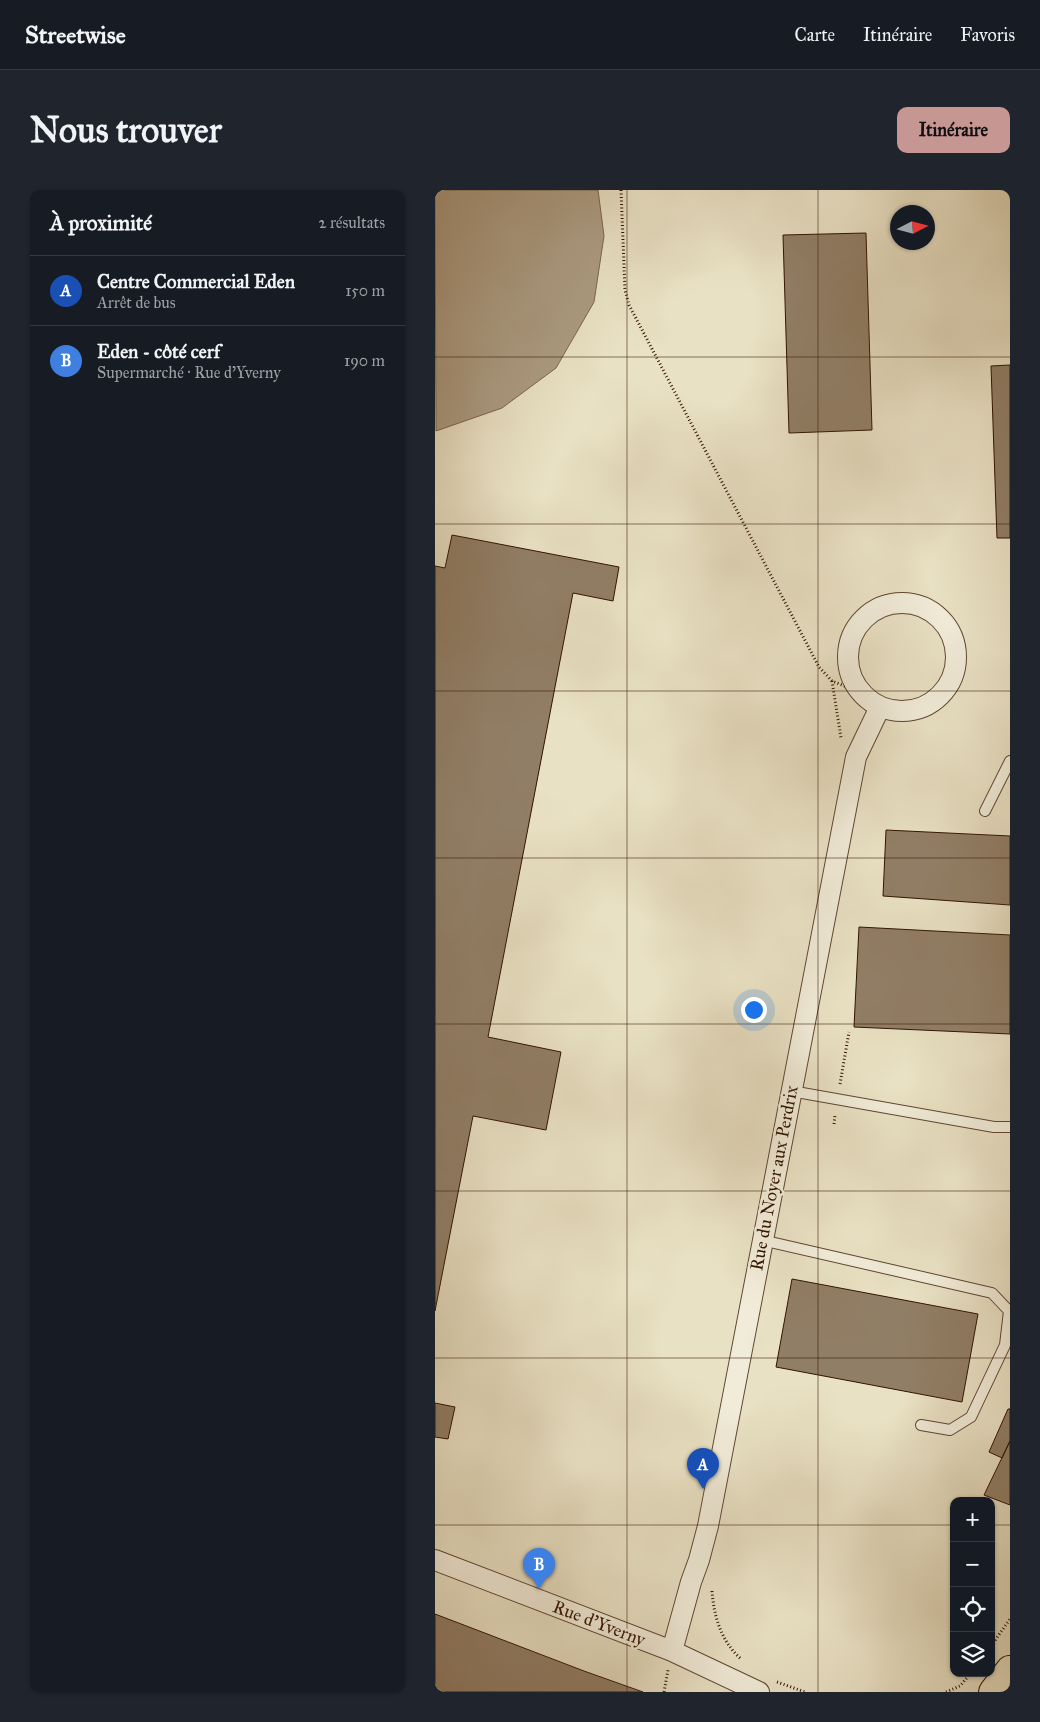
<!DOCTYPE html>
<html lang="fr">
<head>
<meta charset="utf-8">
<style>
  :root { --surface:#171b24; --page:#20242c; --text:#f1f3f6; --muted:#9ea1a6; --line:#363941; --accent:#c59692 }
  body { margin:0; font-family:"IM FELL Great Primer",serif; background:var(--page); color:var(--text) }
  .controls { position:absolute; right:15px; bottom:15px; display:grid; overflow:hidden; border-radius:10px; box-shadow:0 1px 4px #0004 }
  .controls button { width:45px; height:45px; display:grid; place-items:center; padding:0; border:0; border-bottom:1px solid var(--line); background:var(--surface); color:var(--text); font:25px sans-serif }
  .compass { position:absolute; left:455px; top:15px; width:45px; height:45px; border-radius:50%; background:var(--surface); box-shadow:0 1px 4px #0004; rotate:84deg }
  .you { position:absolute; left:318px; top:819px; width:18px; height:18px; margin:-12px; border:4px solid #fff; border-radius:50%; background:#1a73e8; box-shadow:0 0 0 8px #1a73e833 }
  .badge { display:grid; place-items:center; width:32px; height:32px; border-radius:50%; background:var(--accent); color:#fff; font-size:16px; font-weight:700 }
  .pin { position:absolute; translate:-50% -41px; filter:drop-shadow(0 1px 2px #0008) }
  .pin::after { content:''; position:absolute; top:26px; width:18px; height:15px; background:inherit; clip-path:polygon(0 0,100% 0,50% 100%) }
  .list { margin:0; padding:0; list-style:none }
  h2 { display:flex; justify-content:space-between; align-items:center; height:65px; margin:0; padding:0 20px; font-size:21px }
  h2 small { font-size:16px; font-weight:400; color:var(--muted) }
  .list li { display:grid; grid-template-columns:32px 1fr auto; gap:15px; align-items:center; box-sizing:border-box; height:70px; padding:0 20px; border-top:1px solid var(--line) }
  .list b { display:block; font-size:19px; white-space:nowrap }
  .list p { margin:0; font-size:16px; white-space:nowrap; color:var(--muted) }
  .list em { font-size:16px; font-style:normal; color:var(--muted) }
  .icon { flex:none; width:28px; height:28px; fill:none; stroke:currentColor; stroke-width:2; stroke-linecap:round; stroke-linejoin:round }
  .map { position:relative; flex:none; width:575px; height:1502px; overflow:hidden; border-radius:10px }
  header { display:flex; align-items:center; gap:30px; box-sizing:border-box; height:70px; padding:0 25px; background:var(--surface); border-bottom:1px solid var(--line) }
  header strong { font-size:24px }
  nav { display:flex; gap:28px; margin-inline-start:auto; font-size:18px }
  .intro { display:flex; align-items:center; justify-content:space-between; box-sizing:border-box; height:120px; padding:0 30px }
  h1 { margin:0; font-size:35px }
  .button { padding:12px 22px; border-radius:10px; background:var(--accent); color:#111; font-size:18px; font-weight:700 }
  main { display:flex; gap:30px; padding:0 30px }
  aside { flex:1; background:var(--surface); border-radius:10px; box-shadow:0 1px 4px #0004 }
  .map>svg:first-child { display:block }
  .water { fill:#ab9b81; stroke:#7b654d }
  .building { fill:#917e66; stroke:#321300 }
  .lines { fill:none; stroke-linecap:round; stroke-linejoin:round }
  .service-casing { stroke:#604631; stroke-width:12 }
  .minor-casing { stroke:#604631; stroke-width:22 }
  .primary-casing { stroke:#321300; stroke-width:30 }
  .path { stroke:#321300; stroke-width:3; stroke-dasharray:1 2.5; stroke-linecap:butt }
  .service { stroke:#f1ecd9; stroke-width:10 }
  .minor { stroke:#f1ecd9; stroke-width:20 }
  .primary { stroke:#e9e1c4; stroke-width:28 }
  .grid { fill:none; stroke:#321300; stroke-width:1; stroke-opacity:0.55 }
  .labels { text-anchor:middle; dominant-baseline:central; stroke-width:5; stroke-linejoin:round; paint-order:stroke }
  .street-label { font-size:18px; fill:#321300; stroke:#f1ecd9 }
</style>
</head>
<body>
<header>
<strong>Streetwise</strong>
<nav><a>Carte</a><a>Itinéraire</a><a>Favoris</a></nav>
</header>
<div class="intro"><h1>Nous trouver</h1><a class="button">Itinéraire</a></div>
<main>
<aside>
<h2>À proximité<small>2 résultats</small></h2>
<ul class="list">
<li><span class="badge" style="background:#1a4fb4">A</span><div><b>Centre Commercial Eden</b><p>Arrêt de bus</p></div><em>150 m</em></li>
<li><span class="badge" style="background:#3f7fe0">B</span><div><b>Eden - côté cerf</b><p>Supermarché · Rue d'Yverny</p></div><em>190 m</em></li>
</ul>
</aside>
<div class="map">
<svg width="575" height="1502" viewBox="0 0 575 1502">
  <rect width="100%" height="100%" fill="#e9e1c4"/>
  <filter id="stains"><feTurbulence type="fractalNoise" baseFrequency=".004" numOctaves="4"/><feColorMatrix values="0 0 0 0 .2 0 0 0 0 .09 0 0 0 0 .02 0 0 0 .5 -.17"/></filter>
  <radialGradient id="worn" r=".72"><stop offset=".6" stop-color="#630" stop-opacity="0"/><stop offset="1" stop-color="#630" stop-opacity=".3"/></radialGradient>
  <path class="water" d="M0,0H163L169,46L159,112L121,178L67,218L1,241Z"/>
  <path class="building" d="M431,43L437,240L354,243L348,45Z
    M575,175V348H562L556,176Z
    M17,345L184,377L178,411L138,403L53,847L126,862L111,940L38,926L0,1121V376L10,378Z
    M451,640L575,646V715L448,706Z
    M424,737L575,745V844L419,837Z
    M357,1089L543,1124L527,1212L341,1177Z
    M0,1213L20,1217L13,1249L0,1247Z
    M573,1219H575V1251L567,1268L554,1262Z
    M575,1251V1315L549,1305Z
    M0,1424L149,1481L208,1502H0Z"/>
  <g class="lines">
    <g class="service-casing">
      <path id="service" d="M550,621L575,571
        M356,901L559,937H575
        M327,1050L557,1103L574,1121L570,1155L536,1227L515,1240L486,1235"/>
    </g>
    <g class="minor-casing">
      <path id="minor" d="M413 467a54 54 0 1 1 108 0a54 54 0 1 1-108 0Z
        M0,1370L237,1461L324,1502
        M237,1461L256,1392L264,1370L273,1336L421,567L445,517"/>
    </g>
    <g class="primary-casing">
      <path id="primary" d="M558,1502L575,1480"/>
    </g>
    <path class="path" d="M186,0L190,100L194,115L384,477L397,491L427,503
      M397,491L406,548
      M405,894L414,842
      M399,934L400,925
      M277,1401C279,1427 286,1451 306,1469
      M556,1456L575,1429
      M342,1492L370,1502
      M229,1502L233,1480
      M511,1502L525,1496L536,1483"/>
    <use href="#service" class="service"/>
    <use href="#minor" class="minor"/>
    <use href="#primary" class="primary"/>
  </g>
  <path class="grid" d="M192,0V1502M383,0V1502M0,167H575M0,334H575M0,501H575M0,668H575M0,834H575M0,1001H575M0,1168H575M0,1335H519M556,1335H575"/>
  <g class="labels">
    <g class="street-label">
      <text transform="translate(339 988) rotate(-79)">Rue du Noyer aux Perdrix</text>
      <text transform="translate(164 1433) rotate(21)">Rue d'Yverny</text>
    </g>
  </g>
  <rect width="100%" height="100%" filter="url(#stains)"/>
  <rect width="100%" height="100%" fill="url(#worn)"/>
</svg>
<div class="controls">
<button>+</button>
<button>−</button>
<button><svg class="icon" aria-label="locate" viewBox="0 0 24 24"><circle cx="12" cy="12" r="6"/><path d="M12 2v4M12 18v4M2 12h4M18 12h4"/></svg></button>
<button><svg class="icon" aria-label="layers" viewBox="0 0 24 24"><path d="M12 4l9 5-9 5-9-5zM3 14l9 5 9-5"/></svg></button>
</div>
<svg class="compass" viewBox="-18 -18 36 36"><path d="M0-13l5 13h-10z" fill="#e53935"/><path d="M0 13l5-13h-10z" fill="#9ea1a6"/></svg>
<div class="you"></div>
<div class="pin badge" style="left:268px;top:1299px;background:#1a4fb4">A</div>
<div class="pin badge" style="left:104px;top:1399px;background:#3f7fe0">B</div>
</div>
</main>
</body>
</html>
